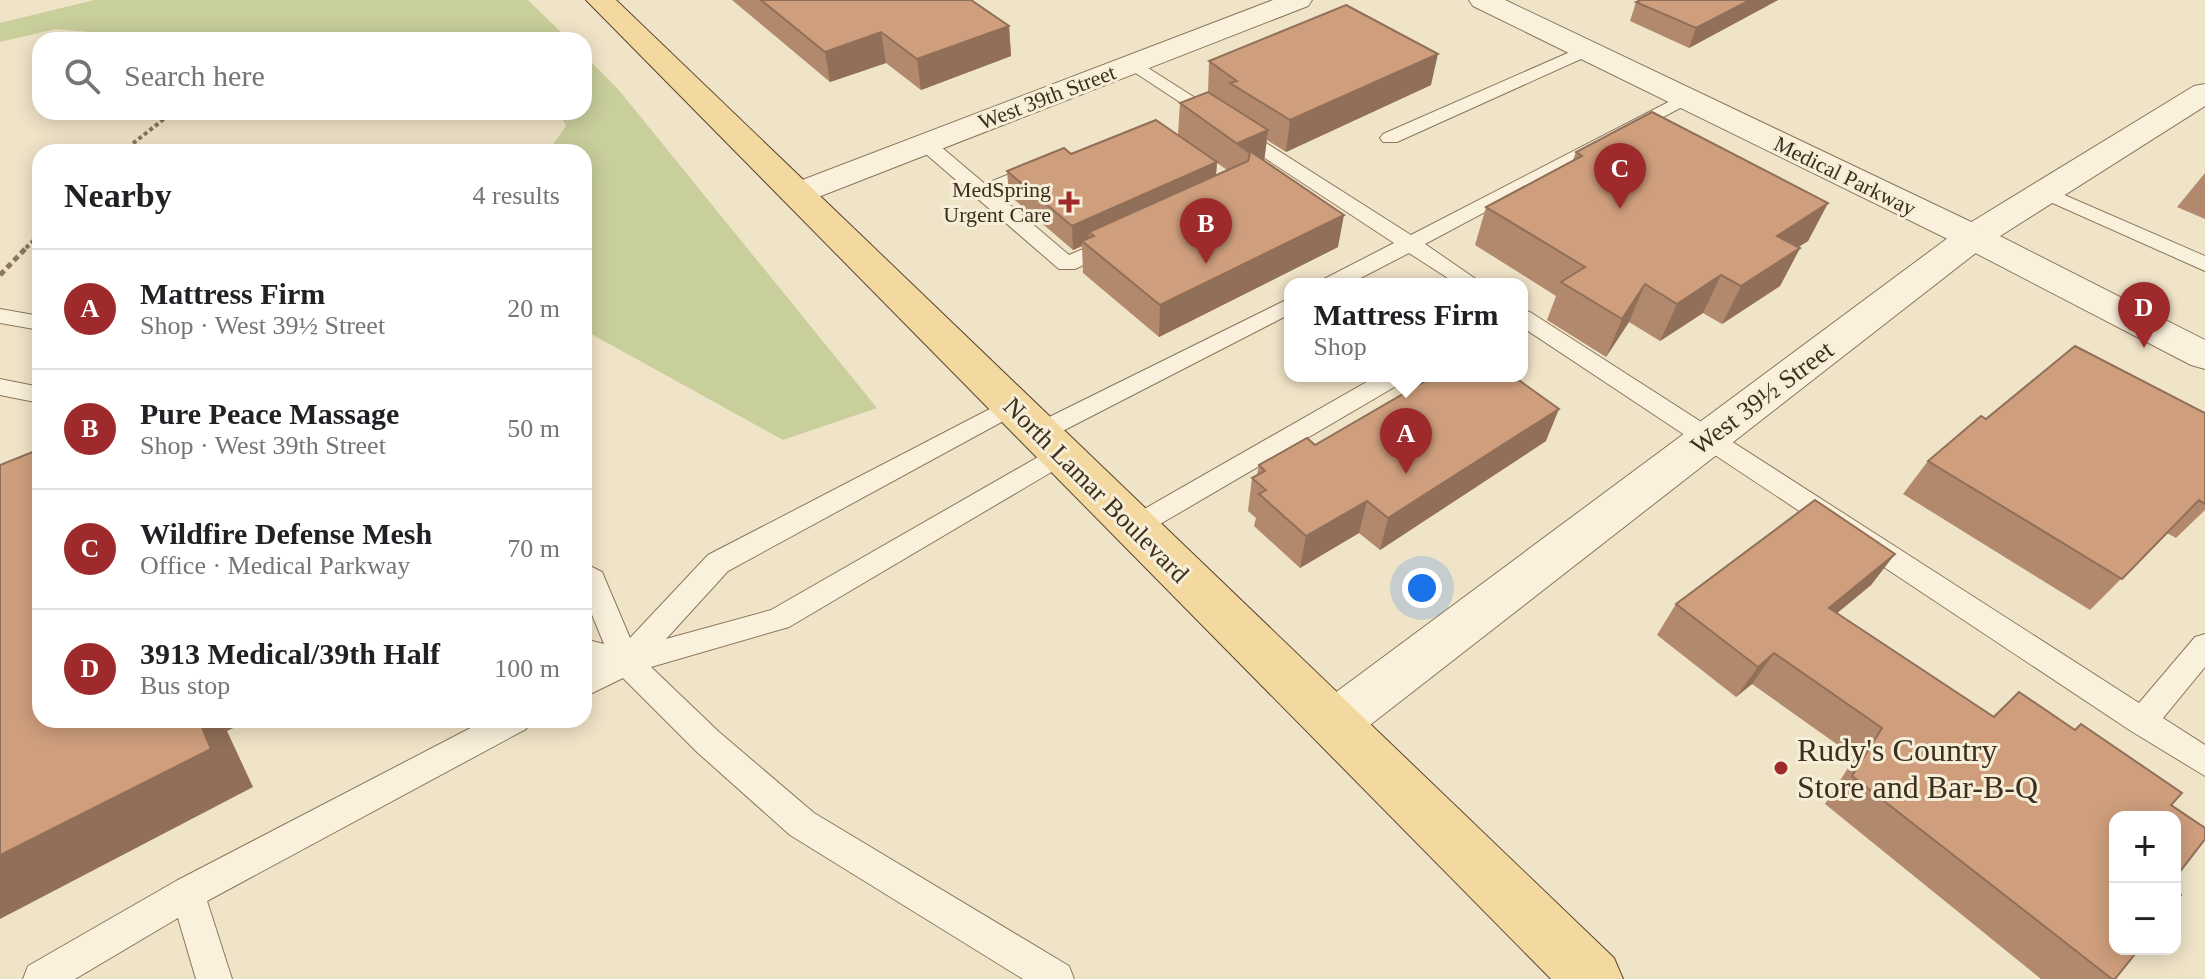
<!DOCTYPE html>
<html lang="en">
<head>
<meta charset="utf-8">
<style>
  :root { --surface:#fff; --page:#f2f2f2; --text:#202124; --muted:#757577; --line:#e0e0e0; --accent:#9e2a2b }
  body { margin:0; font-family:"Times New Roman",serif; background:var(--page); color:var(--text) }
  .controls { position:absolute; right:24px; bottom:24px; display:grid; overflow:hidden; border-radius:16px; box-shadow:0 4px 20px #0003 }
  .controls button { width:72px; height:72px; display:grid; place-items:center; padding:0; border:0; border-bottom:2px solid var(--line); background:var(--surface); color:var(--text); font:40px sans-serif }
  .you { position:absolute; left:1422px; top:588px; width:28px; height:28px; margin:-20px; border:6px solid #fff; border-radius:50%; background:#1a73e8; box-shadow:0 0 0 12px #1a73e833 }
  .badge { display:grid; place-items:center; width:52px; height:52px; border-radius:50%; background:var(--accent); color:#fff; font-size:26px; font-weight:700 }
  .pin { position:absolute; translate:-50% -66px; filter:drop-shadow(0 2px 4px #0008) }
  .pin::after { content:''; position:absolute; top:42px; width:28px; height:24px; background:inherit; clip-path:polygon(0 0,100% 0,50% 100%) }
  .popup { position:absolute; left:1284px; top:278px; width:244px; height:104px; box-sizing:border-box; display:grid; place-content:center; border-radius:16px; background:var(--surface); filter:drop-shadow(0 2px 6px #0005); font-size:26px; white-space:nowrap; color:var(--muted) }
  .popup b { font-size:30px; color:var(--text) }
  .popup::after { content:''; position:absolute; left:50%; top:100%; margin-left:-16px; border:16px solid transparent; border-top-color:var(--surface) }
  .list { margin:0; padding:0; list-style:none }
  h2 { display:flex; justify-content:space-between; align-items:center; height:104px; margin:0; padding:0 32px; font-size:34px }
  h2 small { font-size:26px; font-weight:400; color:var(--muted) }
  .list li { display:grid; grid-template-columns:52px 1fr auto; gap:24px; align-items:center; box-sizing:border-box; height:120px; padding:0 32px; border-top:2px solid var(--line) }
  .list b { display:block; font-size:30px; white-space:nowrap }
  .list p { margin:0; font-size:26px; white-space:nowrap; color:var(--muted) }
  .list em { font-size:26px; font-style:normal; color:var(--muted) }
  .icon { flex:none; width:44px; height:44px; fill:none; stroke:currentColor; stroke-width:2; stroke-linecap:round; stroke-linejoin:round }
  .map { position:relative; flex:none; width:2205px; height:979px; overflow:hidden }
  .search { position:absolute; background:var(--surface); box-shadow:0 4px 20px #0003; left:32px; top:32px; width:560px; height:88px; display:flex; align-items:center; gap:20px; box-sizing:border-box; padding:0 28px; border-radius:24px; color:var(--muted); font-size:30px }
  .panel { position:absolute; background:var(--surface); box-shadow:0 4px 20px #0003; left:32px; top:144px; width:560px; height:584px; border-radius:24px }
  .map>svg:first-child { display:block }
  .green { fill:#c9cf9b }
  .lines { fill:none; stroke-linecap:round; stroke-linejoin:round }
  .service-casing { stroke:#8d765c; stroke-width:2 }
  .minor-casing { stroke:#8d765c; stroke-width:2 }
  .tertiary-casing { stroke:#8d765c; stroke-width:2 }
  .primary-casing { stroke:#5b4430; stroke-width:2 }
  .path-far1 { stroke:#8d765c; stroke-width:4; stroke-dasharray:4 3; stroke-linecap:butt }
  .path { stroke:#8d765c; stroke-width:5; stroke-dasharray:6 4; stroke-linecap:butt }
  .service { fill:#faf1dc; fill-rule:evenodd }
  .minor { fill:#faf1dc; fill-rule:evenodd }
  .tertiary { fill:#faf1dc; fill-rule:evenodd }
  .primary { fill:#f3d9a0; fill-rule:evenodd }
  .wall { fill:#b2896c; fill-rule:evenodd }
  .shaded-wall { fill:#916f58 }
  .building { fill:#cf9f7d; stroke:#916f58; stroke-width:2 }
  .poi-dot { fill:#9e2a2b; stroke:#f7eed8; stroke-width:3 }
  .labels { text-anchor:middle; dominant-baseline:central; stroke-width:6; stroke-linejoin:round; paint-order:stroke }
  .far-street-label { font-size:22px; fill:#3d2e20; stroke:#f7eed8 }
  .far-poi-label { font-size:22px; fill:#3d2e20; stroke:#f7eed8; text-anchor:end }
  .street-label { font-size:26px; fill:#3d2e20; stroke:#f7eed8 }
  .near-poi-label { font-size:32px; fill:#3d2e20; stroke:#f7eed8; text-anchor:start }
</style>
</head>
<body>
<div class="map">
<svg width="2205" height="979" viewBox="0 0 2205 979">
  <rect width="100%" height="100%" fill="#f0e4c8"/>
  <path class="green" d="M94,0H528L569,40H175L56,29L0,42V23Z
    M584,55L618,89L877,408L783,440L584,330V192L589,187L584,186V152H548L566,126L559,112H584Z"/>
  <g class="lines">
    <g class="service-casing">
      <path id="service" d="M1586,45L1595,50L1592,54L1397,142H1383L1380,138L1383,134Z
        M1134,59L1411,235L1682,95L1688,93L1697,99L1425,244L1483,284H1457L1409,253L1349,284H1321L1324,279L1394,243L1128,68L1125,64L1128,60Z
        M926,138L933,140L985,184L1034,164H1048L1051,168L1048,172L997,194L1069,255L1114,236L1125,242L1121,247L1075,269H1059L919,148L916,144Z
        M2046,187L2205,256V271L2039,197L2036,193Z
        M1290,298V314L1047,439L1038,442L1029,439L1026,433L1029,427Z
        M0,309L40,316V330L0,323Z
        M1522,310L1530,312L2139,703L2195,637L2205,634V667L2163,718L2205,745V776L2131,731L1522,327Z
        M1377,376H1407L1403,382L1143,534L1134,537L1125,534L1121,527L1125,520Z
        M0,379L40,387V403L0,395Z
        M1011,398L1020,400L1023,406L1020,412L728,571L666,639L771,610L1052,449L1061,446L1070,449L1074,455L1070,461L789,627L651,667L719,732L814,813L1069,966L1074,979H1023L790,835L697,752L623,678L584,697V670L592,665L584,663V639L604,644L584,595V563L602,572L630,638L708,555Z
        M486,720H530L526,729L207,901L232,979H196L178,918L75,979H23L28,966L176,881Z"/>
    </g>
    <g class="minor-casing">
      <path id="minor" d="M1273,0H1312L1308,6L808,201L796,204L784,201L779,194L784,187Z
        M2205,84V106L1986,245L1352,739L1334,746L1316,739L1308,723L1316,707L1960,229L2194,86Z"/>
    </g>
    <g class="tertiary-casing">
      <path id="tertiary" d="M1469,0H1505L1986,229L2205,340V369L2191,365L1960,245L1473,6Z"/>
    </g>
    <g class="primary-casing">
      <path id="primary" d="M586,0H616L1614,958L1623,979H1551Z"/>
    </g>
    <path class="path-far1" d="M122,152L173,112
      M26,248L40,234"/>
    <path class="path" d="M0,275L28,246"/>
    <use href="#service" class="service"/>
    <use href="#minor" class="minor"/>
    <use href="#tertiary" class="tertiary"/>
    <use href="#primary" class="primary"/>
  </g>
  <path class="wall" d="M732,0H974L972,1L1009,26L1011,56L921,90L886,63L830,82Z
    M1778,0L1689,48L1630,21L1636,2Z
    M1209,61L1431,85L1286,152L1267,140L1264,161L1338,247L1159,337L1083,273L1082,246L1073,250L1009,195L1007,171L1071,154L1178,134L1180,103L1208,92ZM1217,163L1227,170L1216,175Z
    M1576,152L1828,203L1808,241L1798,247L1800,248L1780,286L1722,324L1703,313L1660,341L1629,322L1606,357L1547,320L1556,296L1475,245L1486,207L1573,160Z
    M2205,173V219L2177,207Z
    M2205,413V510L2176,538L2167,533L2090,610L1903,494L1928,461L1986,419Z
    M1546,441L1380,550L1359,533L1300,568L1254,526L1256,518L1248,511L1252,478L1257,475L1259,465L1315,445Z
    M1895,554L1871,585L1837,613L1993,716L2019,692L2171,805L2175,817L2115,979H2041L1825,804L1855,757L1752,684L1736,697L1657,635L1676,604Z"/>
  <path class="shaded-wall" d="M1750,0H1778L1689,48L1696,28Z
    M1009,26L1011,56L921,90L917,59Z
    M881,32L886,63L830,82L825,52Z
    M1438,54L1431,85L1286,152L1290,120Z
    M1268,130L1264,161L1238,144Z
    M1217,162L1215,185L1094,236L1089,232V242L1082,241V246L1073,250L1072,226Z
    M1828,203L1808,241L1758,273L1777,236Z
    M1344,215L1338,247L1159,337L1160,305Z
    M1800,248L1780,286L1722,324L1741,286Z
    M1721,275L1703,313L1660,341L1677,304Z
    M1645,284L1629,322L1606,357L1622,319Z
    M1559,409L1546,441L1380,550L1388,518Z
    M1367,501L1359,533L1300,568L1306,536Z
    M1895,554L1871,585L1806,639L1829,608Z
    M1774,653L1752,684L1736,697L1758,667Z
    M199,720H250L227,731L253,787L0,919V855Z"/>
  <path class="building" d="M761,0H971L1009,26L917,59L881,32L825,52Z
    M1641,0H1750L1696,28L1636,2Z
    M1346,5L1438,54L1290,120L1230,83L1237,81L1209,61Z
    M1208,92L1268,130L1238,143L1344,215L1160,305L1082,241L1094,236L1089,232L1248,161L1250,153L1180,103Z
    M1652,112L1828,203L1777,236L1800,248L1741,286L1721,275L1677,304L1645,284L1622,319L1561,282L1585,267L1486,207L1582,156L1576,152Z
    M1156,120L1217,162L1072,226L1007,171L1064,148L1071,154Z
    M2075,346L2205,413V504L2199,500L2122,579L1928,461L1981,416L1986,419Z
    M1434,376H1513L1559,409L1388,518L1367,501L1306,536L1259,494L1266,490L1252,478L1265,471L1259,465L1307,438L1315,445Z
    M40,449V720H199L211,749L0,855V465Z
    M1815,500L1895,554L1829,608L1994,717L2019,692L2075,730L2081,724L2182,793L2171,805L2205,828V839L2175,878V817H2115V949H2139L2115,979H2112L1852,776L1882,728L1774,653L1758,667L1676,604Z
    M2175,891L2181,895L2175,903Z"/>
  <g class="poi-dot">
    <path d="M1065 190h8v8h8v8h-8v8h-8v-8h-8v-8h8z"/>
    <circle cx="1781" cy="768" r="8"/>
  </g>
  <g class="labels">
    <g class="far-street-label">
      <text transform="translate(1047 97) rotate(-21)">West 39th Street</text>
      <text transform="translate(1845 176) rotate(26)">Medical Parkway</text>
    </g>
    <g class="far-poi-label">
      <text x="1051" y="189">MedSpring<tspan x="1051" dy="25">Urgent Care</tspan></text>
    </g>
    <g class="street-label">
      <text transform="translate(1762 398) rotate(-37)">West 39½ Street</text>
      <text transform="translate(1096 490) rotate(45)">North Lamar Boulevard</text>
    </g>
    <g class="near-poi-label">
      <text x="1797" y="750">Rudy's Country<tspan x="1797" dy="37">Store and Bar-B-Q</tspan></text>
    </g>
  </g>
</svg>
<div class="controls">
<button>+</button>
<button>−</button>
</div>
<div class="you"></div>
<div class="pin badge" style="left:1406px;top:474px">A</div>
<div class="popup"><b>Mattress Firm</b>Shop</div>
<div class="pin badge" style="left:1206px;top:264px">B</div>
<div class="pin badge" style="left:1620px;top:209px">C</div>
<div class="pin badge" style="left:2144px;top:348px">D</div>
<div class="search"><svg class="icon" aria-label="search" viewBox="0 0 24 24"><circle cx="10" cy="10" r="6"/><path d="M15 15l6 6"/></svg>Search here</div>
<section class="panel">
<h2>Nearby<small>4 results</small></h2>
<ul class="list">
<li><span class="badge">A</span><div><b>Mattress Firm</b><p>Shop · West 39½ Street</p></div><em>20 m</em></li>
<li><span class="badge">B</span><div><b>Pure Peace Massage</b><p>Shop · West 39th Street</p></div><em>50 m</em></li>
<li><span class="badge">C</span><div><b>Wildfire Defense Mesh</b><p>Office · Medical Parkway</p></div><em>70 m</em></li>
<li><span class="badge">D</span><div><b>3913 Medical/39th Half</b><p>Bus stop</p></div><em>100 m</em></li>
</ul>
</section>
</div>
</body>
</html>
